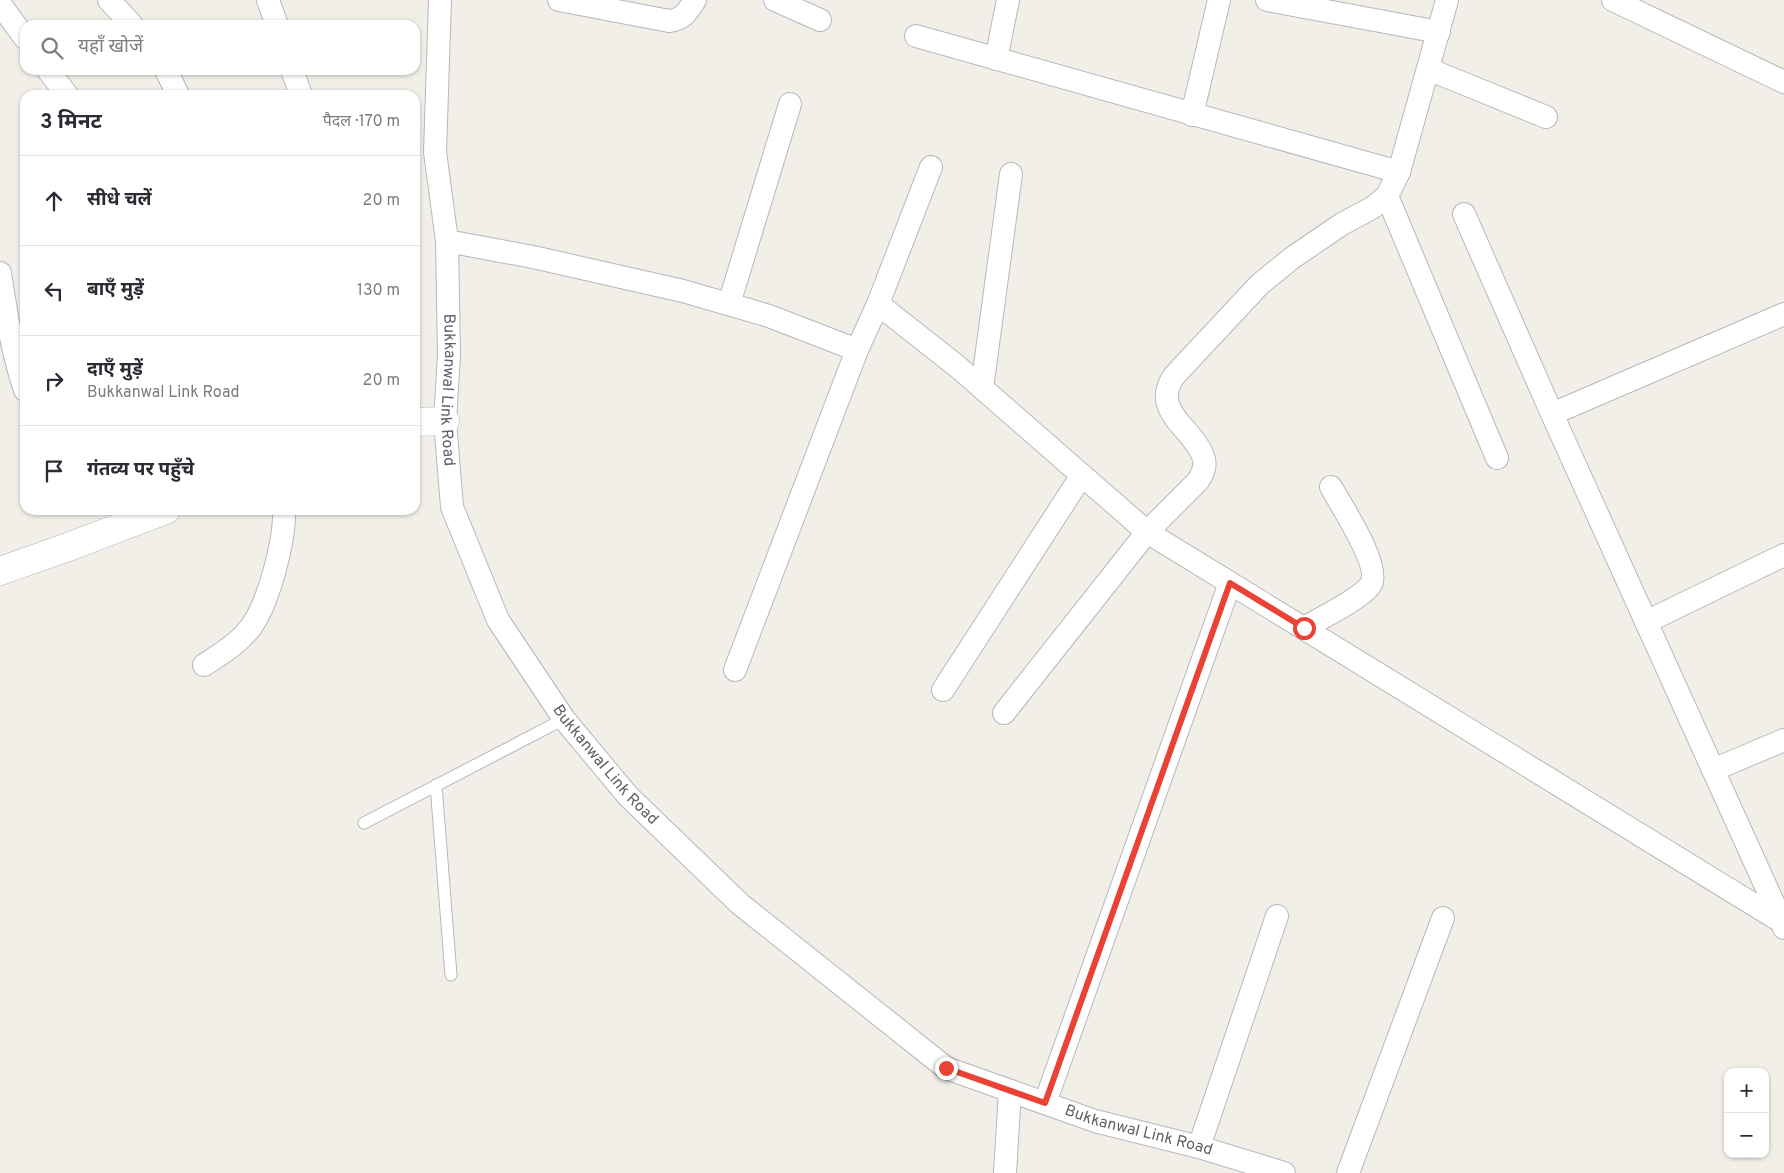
<!DOCTYPE html>
<html lang="hi">
<head>
<meta charset="utf-8">
<style>
  :root { --surface:#fff; --page:#f7f7f7; --text:#2b2b33; --muted:#7c7c81; --line:#e1e1e2 }
  body { margin:0; font-family:Overpass,"Noto Sans Devanagari",sans-serif; background:var(--page); color:var(--text) }
  .controls { position:absolute; right:15px; bottom:15px; display:grid; overflow:hidden; border-radius:10px; box-shadow:0 1px 4px #0004 }
  .controls button { width:45px; height:45px; display:grid; place-items:center; padding:0; border:0; border-bottom:1px solid var(--line); background:var(--surface); color:var(--text); font:25px sans-serif }
  .stop { position:absolute; width:15px; height:15px; margin:-11px; border:4px solid #ea4335; border-radius:50%; background:#fff }
  .stop.end { background:#ea4335; border-color:#fff; box-shadow:0 1px 5px #0008 }
  .list { margin:0; padding:0; list-style:none }
  h2 { display:flex; justify-content:space-between; align-items:center; height:65px; margin:0; padding:0 20px; font-size:21px }
  h2 small { font-size:16px; font-weight:400; color:var(--muted) }
  .list li { display:grid; grid-template-columns:32px 1fr auto; gap:15px; align-items:center; box-sizing:border-box; height:90px; padding:0 20px; border-top:1px solid var(--line) }
  .list b { display:block; font-size:19px; white-space:nowrap }
  .list p { margin:0; font-size:16px; white-space:nowrap; color:var(--muted) }
  .list em { font-size:16px; font-style:normal; color:var(--muted) }
  .icon { flex:none; width:28px; height:28px; fill:none; stroke:currentColor; stroke-width:2; stroke-linecap:round; stroke-linejoin:round }
  .map { position:relative; flex:none; width:1784px; height:1173px; overflow:hidden }
  .search { position:absolute; background:var(--surface); box-shadow:0 1px 4px #0004; left:20px; top:20px; width:400px; height:55px; display:flex; align-items:center; gap:12px; box-sizing:border-box; padding:0 18px; border-radius:15px; color:var(--muted); font-size:19px }
  .panel { position:absolute; background:var(--surface); box-shadow:0 1px 4px #0004; left:20px; top:90px; width:400px; height:425px; border-radius:15px }
  .map>svg:first-child { display:block }
  .lines { fill:none; stroke-linecap:round; stroke-linejoin:round }
  .lane-casing { stroke:#b5b8bc; stroke-width:13 }
  .street-casing { stroke:#b5b8bc; stroke-width:24 }
  .secondary-casing { stroke:#b6babf; stroke-width:29 }
  .lane { stroke:#fff; stroke-width:11 }
  .street { stroke:#fff; stroke-width:22 }
  .secondary { stroke:#fff; stroke-width:28 }
  .route { stroke:#ea4335; stroke-width:6 }
  .labels { text-anchor:middle; dominant-baseline:central; stroke-width:4; stroke-linejoin:round; paint-order:stroke }
  .street-label { font-size:16px; fill:#5f6368; stroke:#fff }
</style>
</head>
<body>
<div class="map">
<svg width="1784" height="1173" viewBox="0 0 1784 1173">
  <rect width="100%" height="100%" fill="#f1efe8"/>
  <g class="lines">
    <g class="lane-casing">
      <path id="lane" d="M436,785L451,975
        M364,823L564,719"/>
    </g>
    <g class="street-casing">
      <g id="street">
        <path d="M109,0L132,25"/>
        <path d="M268,0L277,25"/>
        <path id="s1" d="M440,0L435,152L447,241L449,355L445,421L452,507L498,620L564,719L628,796L740,904L946,1068L1095,1121L1199,1147L1284,1173"/>
        <path d="M559,0L669,21C684,19 687,12 695,0"/>
        <path d="M775,0L820,20"/>
        <path d="M1267,0L1439,32"/>
        <path d="M1613,0L1784,82"/>
        <path d="M0,4L25,38"/>
        <path d="M916,36L1399,172"/>
        <path d="M996,59L1008,0"/>
        <path d="M1428,69L1546,117"/>
        <path d="M48,70L67,95"/>
        <path d="M166,70L178,95"/>
        <path d="M292,70L301,95"/>
        <path d="M1192,115L1219,0"/>
        <path d="M1387,196L1497,458"/>
        <path d="M1464,214L1552,414L1782,922"/>
        <path d="M447,241L533,257L683,291L769,316L857,350L878,304L958,367L1147,532L1782,922L1784,928"/>
        <path d="M0,273C6,312 12,352 25,390"/>
        <path d="M729,304L790,104"/>
        <path d="M878,304L931,167"/>
        <path d="M982,388L1011,174"/>
        <path d="M1552,414L1784,314"/>
        <path d="M1646,622L1784,555"/>
        <path d="M1304,628C1319,619 1363,598 1371,584C1381,566 1341,505 1331,487"/>
        <path d="M204,665C221,654 238,644 251,627C269,602 285,540 284,510"/>
        <path d="M735,670L857,350"/>
        <path d="M943,690L1082,475"/>
        <path d="M1004,713L1147,532L1198,481C1203,473 1207,465 1203,456C1193,428 1150,411 1174,376L1260,284L1292,258L1342,224L1372,208L1387,196L1399,172L1447,0"/>
        <path d="M1713,770L1784,740"/>
        <path d="M1045,1103L1230,583"/>
        <path d="M1199,1147L1277,916"/>
        <path d="M1005,1173L1010,1091"/>
        <path d="M1348,1173L1443,918"/>
      </g>
    </g>
    <g class="secondary-casing">
      <path id="secondary" d="M415,422L445,421
        M0,571L68,547L166,510"/>
    </g>
    <use href="#lane" class="lane"/>
    <use href="#street" class="street"/>
    <use href="#secondary" class="secondary"/>
  </g>
  <g class="lines">
    <path class="route" d="M946,1068L1045,1103L1230,583L1304,628"/>
  </g>
  <g class="labels">
    <g class="street-label">
      <text stroke="none"><textPath href="#s1" startOffset="391">Bukkanwal Link Road</textPath></text>
      <text stroke="none"><textPath href="#s1" startOffset="811">Bukkanwal Link Road</textPath></text>
      <text stroke="none"><textPath href="#s1" startOffset="1471">Bukkanwal Link Road</textPath></text>
    </g>
  </g>
</svg>
<div class="controls">
<button>+</button>
<button>−</button>
</div>
<div class="stop" style="left:1304px;top:628px"></div>
<div class="stop end" style="left:946px;top:1068px"></div>
<div class="search"><svg class="icon" aria-label="search" viewBox="0 0 24 24"><circle cx="10" cy="10" r="6"/><path d="M15 15l6 6"/></svg>यहाँ खोजें</div>
<section class="panel">
<h2>3 मिनट<small>पैदल · 170 m</small></h2>
<ul class="list">
<li><svg class="icon" aria-label="ahead" viewBox="0 0 24 24"><path d="M12 20V5M6 11l6-6 6 6"/></svg><div><b>सीधे चलें</b></div><em>20 m</em></li>
<li><svg class="icon" aria-label="left" viewBox="0 0 24 24"><path d="M17 20v-9H6M10 6l-5 5 5 5"/></svg><div><b>बाएँ मुड़ें</b></div><em>130 m</em></li>
<li><svg class="icon" aria-label="right" viewBox="0 0 24 24"><path d="M7 20v-9h11M14 6l5 5-5 5"/></svg><div><b>दाएँ मुड़ें</b><p>Bukkanwal Link Road</p></div><em>20 m</em></li>
<li><svg class="icon" aria-label="arrive" viewBox="0 0 24 24"><path d="M6 21V4h12l-3 4 3 4H6"/></svg><div><b>गंतव्य पर पहुँचे</b></div></li>
</ul>
</section>
</div>
</body>
</html>
